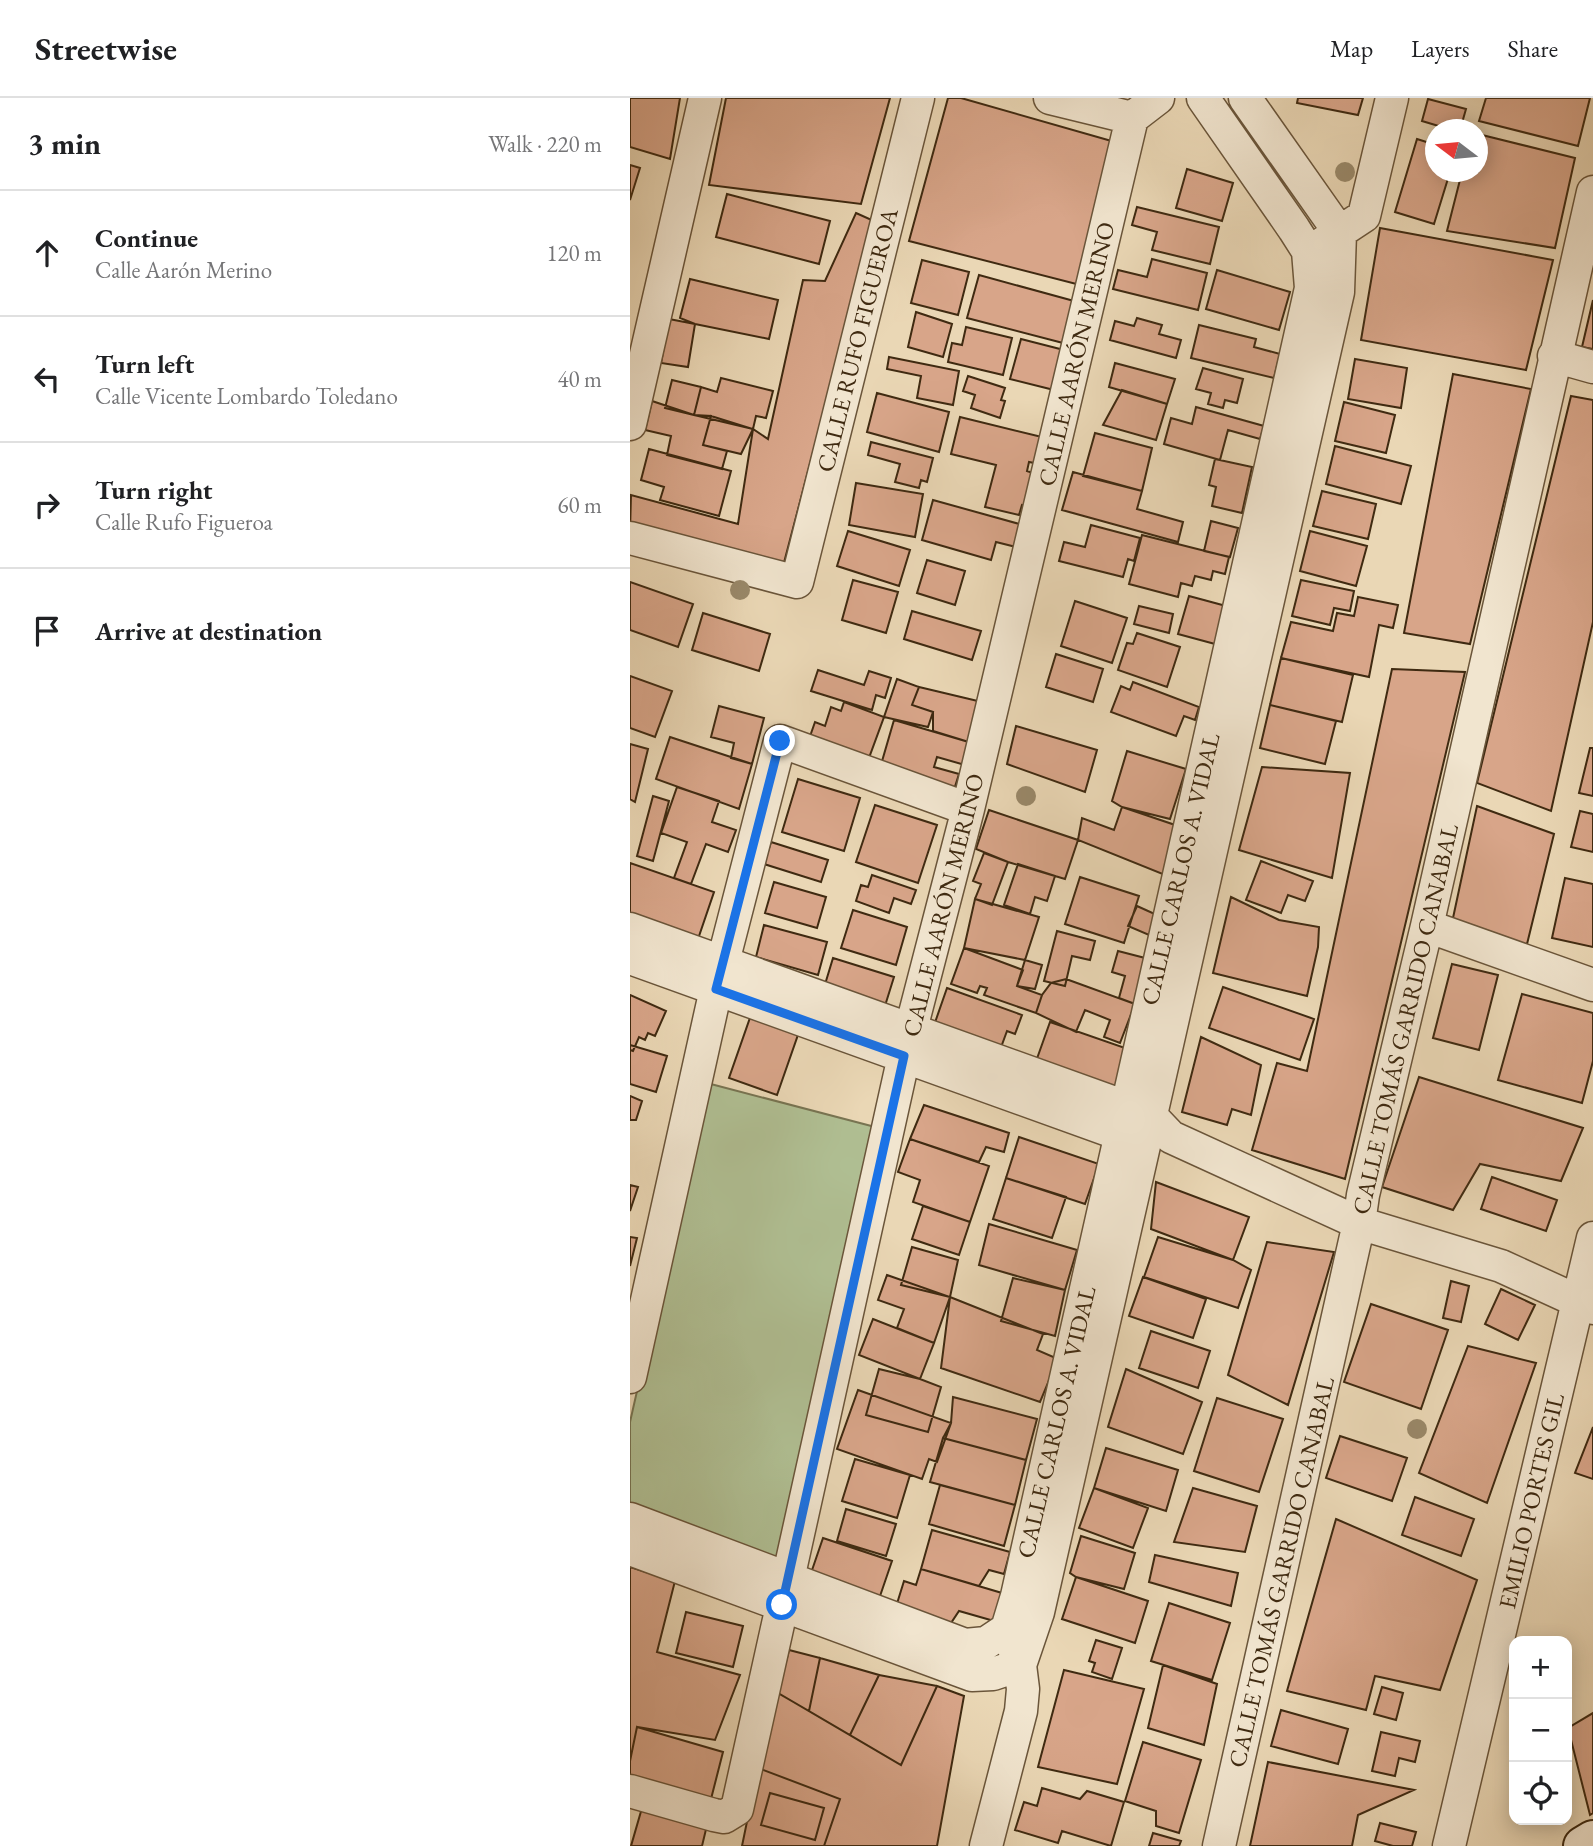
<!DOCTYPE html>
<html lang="en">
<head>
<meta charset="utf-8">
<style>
  :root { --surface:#fff; --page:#f6f6f6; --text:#202124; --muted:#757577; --line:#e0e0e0 }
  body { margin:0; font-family:"EB Garamond",serif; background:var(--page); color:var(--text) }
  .controls { position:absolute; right:21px; bottom:21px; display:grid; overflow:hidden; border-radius:14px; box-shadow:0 4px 18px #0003 }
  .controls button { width:63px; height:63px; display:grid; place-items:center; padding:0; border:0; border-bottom:2px solid var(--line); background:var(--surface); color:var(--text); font:35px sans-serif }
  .compass { position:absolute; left:795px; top:21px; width:63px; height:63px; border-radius:50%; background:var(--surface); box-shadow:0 4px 18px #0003; rotate:286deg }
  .stop { position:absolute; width:21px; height:21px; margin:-16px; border:5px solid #1a73e8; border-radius:50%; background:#fff }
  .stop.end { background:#1a73e8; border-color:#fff; box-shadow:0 2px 7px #0008 }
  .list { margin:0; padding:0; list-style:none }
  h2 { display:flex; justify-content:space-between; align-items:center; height:91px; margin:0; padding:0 28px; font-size:30px }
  h2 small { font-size:23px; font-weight:400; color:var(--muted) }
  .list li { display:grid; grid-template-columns:46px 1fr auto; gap:21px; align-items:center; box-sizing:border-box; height:126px; padding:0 28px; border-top:2px solid var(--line) }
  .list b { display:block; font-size:26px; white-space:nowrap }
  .list p { margin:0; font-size:23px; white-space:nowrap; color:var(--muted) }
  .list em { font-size:23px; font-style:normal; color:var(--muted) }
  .icon { flex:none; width:38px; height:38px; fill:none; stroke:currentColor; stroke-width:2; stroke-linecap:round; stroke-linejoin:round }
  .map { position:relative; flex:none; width:963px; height:1748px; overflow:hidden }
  header { display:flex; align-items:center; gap:42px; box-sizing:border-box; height:98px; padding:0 35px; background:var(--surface); border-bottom:2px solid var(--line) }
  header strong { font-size:33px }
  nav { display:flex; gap:38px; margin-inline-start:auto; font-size:24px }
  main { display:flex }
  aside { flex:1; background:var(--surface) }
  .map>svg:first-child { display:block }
  .green { fill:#b0bf93; stroke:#787452; stroke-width:2 }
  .building { fill:#d8a589; stroke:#3f2a11; stroke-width:2 }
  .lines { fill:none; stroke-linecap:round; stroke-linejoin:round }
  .minor-casing { stroke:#6a553a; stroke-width:35 }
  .secondary-casing { stroke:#3f2a11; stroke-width:42 }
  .minor { stroke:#f1e5cf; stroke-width:32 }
  .secondary { stroke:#f1e5cf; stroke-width:38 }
  .tree { fill:#998869 }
  .route { stroke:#1a73e8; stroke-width:9 }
  .labels { text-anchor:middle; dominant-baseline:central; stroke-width:5; stroke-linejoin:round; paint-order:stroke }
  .street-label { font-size:24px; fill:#3f2a11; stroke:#f1e5cf }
</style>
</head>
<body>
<header>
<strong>Streetwise</strong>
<nav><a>Map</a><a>Layers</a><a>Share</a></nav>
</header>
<main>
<aside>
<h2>3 min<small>Walk · 220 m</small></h2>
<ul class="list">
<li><svg class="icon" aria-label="ahead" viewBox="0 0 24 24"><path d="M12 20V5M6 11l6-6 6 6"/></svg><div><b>Continue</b><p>Calle Aarón Merino</p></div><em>120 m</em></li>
<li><svg class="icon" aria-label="left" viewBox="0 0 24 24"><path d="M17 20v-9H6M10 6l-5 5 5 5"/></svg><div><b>Turn left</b><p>Calle Vicente Lombardo Toledano</p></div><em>40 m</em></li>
<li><svg class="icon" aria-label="right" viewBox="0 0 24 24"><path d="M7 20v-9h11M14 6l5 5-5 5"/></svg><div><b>Turn right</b><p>Calle Rufo Figueroa</p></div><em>60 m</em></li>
<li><svg class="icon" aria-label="arrive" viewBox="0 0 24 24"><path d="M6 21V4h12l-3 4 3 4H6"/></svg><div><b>Arrive at destination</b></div></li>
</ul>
</aside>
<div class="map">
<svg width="963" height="1748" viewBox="0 0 963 1748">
  <rect width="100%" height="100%" fill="#ead7b5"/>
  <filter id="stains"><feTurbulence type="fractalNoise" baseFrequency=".00286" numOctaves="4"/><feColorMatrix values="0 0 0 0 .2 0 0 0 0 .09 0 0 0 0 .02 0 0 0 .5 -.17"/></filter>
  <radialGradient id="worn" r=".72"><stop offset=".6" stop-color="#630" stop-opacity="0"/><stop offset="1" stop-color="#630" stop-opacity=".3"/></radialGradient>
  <path class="green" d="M77,985L249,1030L152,1464L0,1410V1324Z"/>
  <path class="building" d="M0,0H50L40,61L0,49Z
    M96,0H260L231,106L79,87Z
    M318,0H331L485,44L462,190L279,143Z
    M668,0H733L728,17L667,5Z
    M856,0H960L948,48L849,23Z
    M798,1L836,11L830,32H822L792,23Z
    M848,36L945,60L925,150L817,133L832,74H848Z
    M787,41L806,47V74H820L804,126L765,114Z
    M0,67L10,70L0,102Z
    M557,71L603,85L592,123L546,110Z
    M97,96L200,123L189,166L86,139Z
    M507,109L589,129L580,166L522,152L527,134L502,127Z
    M226,115L244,123L151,476L0,434L1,397L108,426L123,331L138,341L173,182L195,183Z
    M750,130L923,162L896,272L731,242Z
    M522,161L577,175L568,212L483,191L488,172L517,179Z
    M292,162L339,174L328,217L281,205Z
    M587,172L660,194L649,232L576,211Z
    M349,177L444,203L433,245L337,220Z
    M60,181L148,202L139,241L65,226L50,220Z
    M963,202V251L952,249Z
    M286,214L322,226L313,259L278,249Z
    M507,220L532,227L529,236L551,242L546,260L480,242L485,223L504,228Z
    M39,221L65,226L58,269L31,265Z
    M569,227L626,241L624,249L650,256L644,280L561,260Z
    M336,229L382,240L373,277L318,264L322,245L332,247Z
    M391,241L434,252L424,292L380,281Z
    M259,259L329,273L323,307L287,300L291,278L257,271Z
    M725,261L777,270L771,310L718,301Z
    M485,265L545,281L537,306L479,289Z
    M573,270L613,281L607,305L595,302L593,310L578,306L581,295L566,291Z
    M823,276L901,291L840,546L774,535Z
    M338,278L375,290L371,302L375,303L370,320L341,310L345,297L333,293Z
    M91,280L143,293L136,320L126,318L123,331L64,317L71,289L87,294Z
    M42,282L71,289L64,317L35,310Z
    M492,292L537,306L526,342L473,327Z
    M247,295L319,314L309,354L237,334Z
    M941,298L963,302V524L921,713L847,685Z
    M22,303L64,317L81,318L73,347L97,353L92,371L37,357L41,338L15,332Z
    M714,304L765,317L756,355L705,343Z
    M566,309L634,328L630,341L598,332L590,362L534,346L541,320L562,326Z
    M81,318L123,331L111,356L73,347Z
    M330,319L416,340L409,366L399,364L397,373L406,376L398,408L392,407L389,417L355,409L366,367L321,356Z
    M465,335L522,350L512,393L453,378Z
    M241,344L303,360L297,384L291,382L289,390L265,384L270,366L238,357Z
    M705,348L781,368L771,406L696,386Z
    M19,351L101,373L89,418L30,402L34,389L11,382Z
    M585,361L622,369L612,415L582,408L586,389L579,387Z
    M443,374L512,393L507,411L553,424L548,444L432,412Z
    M226,385L293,396L285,439L219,427Z
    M692,393L746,406L738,441L683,428Z
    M303,402L393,427L386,449L366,444L361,462L292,442Z
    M581,423L608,430L600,459L574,453Z
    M461,427L510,440L504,463L498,461L493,479L429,463L434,444L455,449Z
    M218,433L280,452L269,488L207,468Z
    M680,433L737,448L726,488L670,473Z
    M512,437L599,459L595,476L583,473L581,482L565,478L562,488L551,485L548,499L499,486Z
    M297,462L335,473L325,507L287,495Z
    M223,482L268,494L256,535L212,522Z
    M671,482L724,493L720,513L704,510L700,527L662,518Z
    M0,484L63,506L48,549L0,532Z
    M559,498L596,508L585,546L548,536Z
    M728,499L768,507L763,530L749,527L739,579L651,560L661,524L703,533L707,515L724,518Z
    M445,503L497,520L482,565L431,548Z
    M509,508L543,516L539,535L504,526Z
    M282,513L351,533L342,562L274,541Z
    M73,515L140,536L129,573L62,552Z
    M507,535L550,549L537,589L488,572L497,545L503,546Z
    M426,556L473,571L463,604L416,589Z
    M651,560L723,577L712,624L640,607Z
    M762,571L835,574L715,1081L622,1052L647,965L677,973Z
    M188,572L234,587L239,573L261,580L255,600L246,597L242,612L181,593Z
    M0,578L42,593L25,639L0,630Z
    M267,581L289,589L282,607L303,614L298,629L254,619Z
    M503,584L569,609L565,622L554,618L546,638L481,614L491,588L500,592Z
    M289,589L352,604L342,645L303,633V614L282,607Z
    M214,604L254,619L236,668L177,647L185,624L195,628L201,609L211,613Z
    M640,607L706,623L695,666L630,650Z
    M89,608L134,620L122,666L101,660L104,645L81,639Z
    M264,622L342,645L335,667L307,659L304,669L329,676L322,698L248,677Z
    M386,628L467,652L455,694L377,666Z
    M40,639L122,666L109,711L26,681Z
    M0,646L18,651L5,704L0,701Z
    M960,650H963V698L949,695Z
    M497,653L556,671L540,721L492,709L482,703Z
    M632,669L720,675L702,780L609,752Z
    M168,681L230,700L214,753L152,734Z
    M47,689L89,703L82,724L106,732L98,754L76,746L61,786L44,780L57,744L31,735Z
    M23,698L39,703L23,763L7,758Z
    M245,707L307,727L288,785L226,764Z
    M847,708L924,736L897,846L820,834Z
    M492,709L551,729L535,777L448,742L452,720L484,732Z
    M359,712L448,742L435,781L378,764L346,751Z
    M950,713L963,716V754L941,749Z
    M141,744L198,762L191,784L134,766Z
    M354,755L378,764L362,807L345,801L351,786L343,783Z
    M631,763L683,783L675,803L658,797L651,815L616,802Z
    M0,765L84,794L68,841L0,821Z
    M388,766L425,778L417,803L405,799L400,816L374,807Z
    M242,777L286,792L281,806L264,800L259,815L226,803L231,787L238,789Z
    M450,779L509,798L494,845L435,826Z
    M935,780L963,786V849L922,840Z
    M144,784L196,799L187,830L135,815Z
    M601,799L649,822L689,829L688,849L677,898L583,875Z
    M345,801L409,819L395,862L334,850Z
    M507,808L527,817L519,837L498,828Z
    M223,812L277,829L266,867L211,850Z
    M134,827L197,844L188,877L126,859Z
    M427,833L465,843L460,862L442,858L435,888L414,883Z
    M334,850L393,872L387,888L412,897L406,915L354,897L357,890L350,888L347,895L321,886Z
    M488,853L519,861L505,906L489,900L495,878L482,874Z
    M203,860L264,879L254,911L193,893Z
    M395,862L412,867L405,891L387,888Z
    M822,866L868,877L849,952L803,940Z
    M436,881L505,906L490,945L474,939L480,922L455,912L446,934L406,915L412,897L421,885Z
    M593,889L684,921L670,962L579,930Z
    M317,890L392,917L385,936L377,933L370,952L301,936Z
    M892,896L963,915V963L952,1005L868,982Z
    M0,897L36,913L25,938L18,935L15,942L9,939L3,953L0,952Z
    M122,914L170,931L147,997L99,980Z
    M420,924L498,951L483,995L404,969Z
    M571,939L631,967L621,1017L602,1011L597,1027L552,1014Z
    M0,947L37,958L26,994L0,986Z
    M789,979L953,1030L931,1083L850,1066L823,1112L752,1089Z
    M0,998L12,1003L6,1022H0Z
    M294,1007L379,1035L374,1054L356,1049L349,1064L280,1041Z
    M389,1039L469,1066L455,1106L376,1080Z
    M280,1041L359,1068L340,1124L283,1104L290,1082L268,1074Z
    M862,1079L927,1102L916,1133L851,1111Z
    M376,1080L436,1099L422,1140L363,1121Z
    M526,1084L619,1119L603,1162L521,1131Z
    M0,1087L8,1089L0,1113Z
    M293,1108L340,1124L329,1157L282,1141Z
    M359,1126L447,1152L435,1192L349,1167Z
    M0,1139L7,1140L0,1168Z
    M528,1139L603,1162L621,1172L608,1210L514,1179Z
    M637,1144L704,1154L658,1307L598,1277Z
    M282,1149L328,1162L320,1199L271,1187Z
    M257,1177L320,1199L304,1245L267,1230L274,1211L248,1202Z
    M513,1179L576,1201L563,1240L499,1218Z
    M383,1180L435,1192L425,1238L371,1223Z
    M821,1183L839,1188L831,1224L813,1220Z
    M871,1191L905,1207L888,1242L855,1226Z
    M320,1199L413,1236L407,1252L428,1261L410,1304L311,1270Z
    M741,1206L818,1232L791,1311L714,1284Z
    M243,1221L304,1245L290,1281L229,1257Z
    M521,1233L580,1253L568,1290L509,1270Z
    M838,1248L906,1265L857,1405L789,1375Z
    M249,1271L290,1281L311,1289L298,1334L236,1317Z
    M496,1271L572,1304L553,1356L478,1329Z
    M228,1292L321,1325L307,1364L299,1361L292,1381L207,1351Z
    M323,1299L407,1321L396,1362L313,1340L321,1325Z
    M587,1300L653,1321L629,1394L564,1373Z
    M963,1329V1381L945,1375Z
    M710,1338L777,1360L762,1403L696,1380Z
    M313,1340L396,1362L385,1407L300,1384Z
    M476,1350L548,1372L536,1413L464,1390Z
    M225,1361L280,1377L267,1420L212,1403Z
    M310,1387L385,1407L374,1448L299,1426Z
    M464,1390L518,1410L503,1450L449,1430Z
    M563,1390L627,1408L615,1454L544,1444Z
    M785,1399L844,1421L831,1458L772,1437Z
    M216,1411L266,1426L256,1458L207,1443Z
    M706,1421L847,1482L810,1592L745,1578L736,1612L657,1593Z
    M302,1432L380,1454L374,1476L359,1472L349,1488L291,1471Z
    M451,1438L505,1455L494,1491L446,1479L440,1475Z
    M193,1440L262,1463L249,1501L180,1478Z
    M525,1457L608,1475L601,1508L519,1484Z
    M0,1469L45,1483L27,1554L110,1577L85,1642L7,1629L0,1663Z
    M291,1471L372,1495L364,1523L329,1513L319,1528L265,1512L274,1483L286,1487Z
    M446,1479L518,1503L505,1545L432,1521Z
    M539,1505L600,1525L582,1582L521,1563Z
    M56,1514L113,1528L103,1569L46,1555Z
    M466,1542L492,1550L482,1581L462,1574L465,1565L459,1563Z
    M159,1552L190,1560L179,1613L148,1595Z
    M190,1560L249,1577L220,1637L179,1613Z
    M533,1567L587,1586L574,1647L518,1630Z
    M434,1572L514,1591L487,1686L408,1669Z
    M249,1577L307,1588L271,1667L220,1637Z
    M307,1588L334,1598L307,1748H194L210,1701L128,1670L148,1595L271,1667Z
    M752,1589L773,1595L766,1622L744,1616Z
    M651,1612L718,1631L708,1666L641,1648Z
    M963,1615V1715L960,1717L938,1630Z
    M7,1629L93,1654L81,1701L0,1683V1663Z
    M751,1634L790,1643L785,1664L769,1660L765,1678L742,1673Z
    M513,1644L571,1662L549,1735L526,1728V1713L495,1703Z
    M638,1664L784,1692L728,1717L722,1748H620Z
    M128,1670L210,1701L194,1748H112Z
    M412,1690L450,1701L457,1693L494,1704L481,1748L432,1733L428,1745L385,1732L394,1704L407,1708Z
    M140,1695L194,1710L185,1742L131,1727Z
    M14,1703L78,1723L72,1748H1Z
    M750,1725L786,1734L782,1748H763L745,1743Z
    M523,1735L551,1743L549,1748H519Z"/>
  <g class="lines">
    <g class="minor-casing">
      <path id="minor" d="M420,0L502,20
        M693,145L734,118L762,0
        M924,258L963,269
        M0,326L75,0
        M0,440L167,484L288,0
        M797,828L963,887
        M0,831L521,1018L541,1039L729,1125L871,1168L963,1210
        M0,860L509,1043
        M0,1279L86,891L150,643L338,711
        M0,1421L335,1547L356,1545L377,1531
        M0,1451L342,1577L363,1576L390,1567L408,1514L708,194L710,135L615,0
        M0,1693L84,1717L94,1719L107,1711L274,958L338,711L502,20L528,0
        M356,1748L391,1613L393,1591L390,1567L377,1531L387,1498L681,190L678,153L664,131L573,0
        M589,1748L729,1125L733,1097L797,828L963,94
        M819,1748L963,1140"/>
    </g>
    <g class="secondary-casing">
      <path id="secondary" d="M953,1748L963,1742"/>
    </g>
    <use href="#minor" class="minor"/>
    <use href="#secondary" class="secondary"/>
  </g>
  <g class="tree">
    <circle cx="715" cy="74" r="10"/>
    <circle cx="110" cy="492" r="10"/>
    <circle cx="396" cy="698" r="10"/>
    <circle cx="787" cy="1331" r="10"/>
  </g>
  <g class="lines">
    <path class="route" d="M150,643L86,891L274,958L152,1507"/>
  </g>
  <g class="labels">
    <g class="street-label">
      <text transform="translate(227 242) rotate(-76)">CALLE RUFO FIGUEROA</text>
      <text transform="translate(446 256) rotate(-77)">CALLE AARÓN MERINO</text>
      <text transform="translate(550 771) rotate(-77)">CALLE CARLOS A. VIDAL</text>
      <text transform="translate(313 807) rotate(-76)">CALLE AARÓN MERINO</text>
      <text transform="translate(775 921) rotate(-77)">CALLE TOMÁS GARRIDO CANABAL</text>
      <text transform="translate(426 1324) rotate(-77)">CALLE CARLOS A. VIDAL</text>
      <text transform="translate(901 1403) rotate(-77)">EMILIO PORTES GIL</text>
      <text transform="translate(651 1474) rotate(-77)">CALLE TOMÁS GARRIDO CANABAL</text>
    </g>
  </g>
  <rect width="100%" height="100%" filter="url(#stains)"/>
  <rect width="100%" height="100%" fill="url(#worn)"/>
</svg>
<div class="controls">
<button>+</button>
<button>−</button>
<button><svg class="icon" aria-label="locate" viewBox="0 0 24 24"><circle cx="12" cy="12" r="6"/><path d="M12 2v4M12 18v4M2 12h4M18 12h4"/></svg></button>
</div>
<svg class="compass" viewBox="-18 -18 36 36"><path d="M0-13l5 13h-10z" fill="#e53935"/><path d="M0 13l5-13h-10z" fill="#757577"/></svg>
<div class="stop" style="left:152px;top:1507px"></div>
<div class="stop end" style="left:150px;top:643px"></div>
</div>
</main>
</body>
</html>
